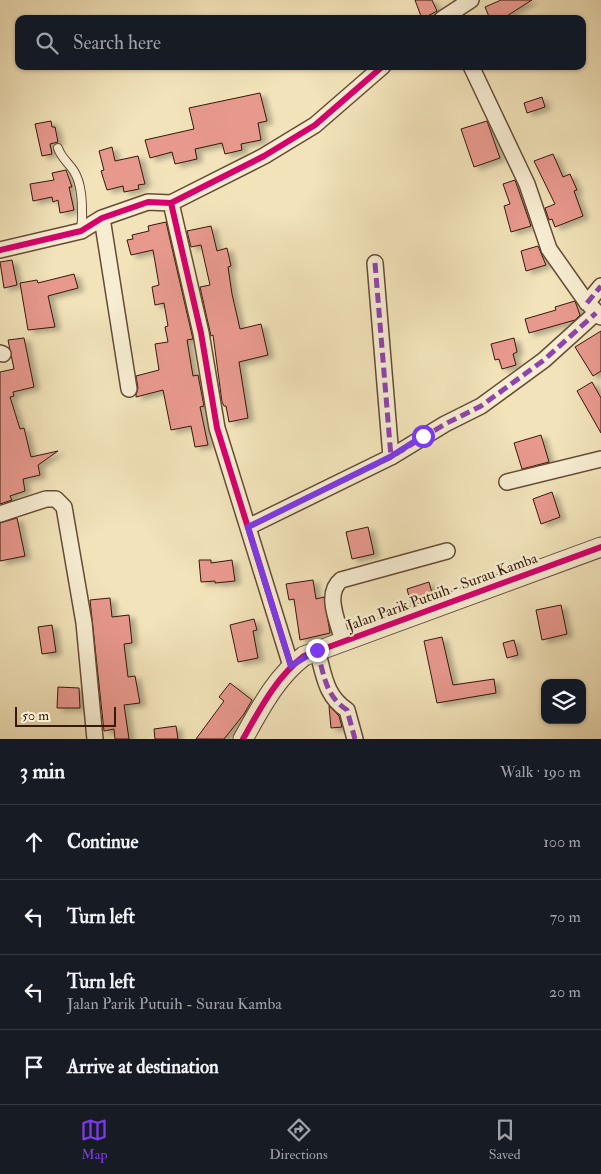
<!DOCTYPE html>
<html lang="en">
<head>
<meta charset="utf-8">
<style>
  :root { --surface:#171b24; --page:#20242c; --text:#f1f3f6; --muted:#9ea1a6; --line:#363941; --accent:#7c3aed }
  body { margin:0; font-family:"IM FELL Double Pica",serif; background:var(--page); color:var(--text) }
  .controls { position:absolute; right:15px; bottom:15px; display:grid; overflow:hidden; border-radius:10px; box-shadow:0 1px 4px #0004 }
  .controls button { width:45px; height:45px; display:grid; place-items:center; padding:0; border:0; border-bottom:1px solid var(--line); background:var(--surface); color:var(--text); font:25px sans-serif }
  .scale { position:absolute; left:15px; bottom:12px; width:101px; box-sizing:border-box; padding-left:5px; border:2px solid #36190a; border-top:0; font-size:14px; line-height:18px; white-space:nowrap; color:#36190a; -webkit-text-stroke:4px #f7edd2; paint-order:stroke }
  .stop { position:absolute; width:15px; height:15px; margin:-11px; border:4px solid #7c3aed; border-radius:50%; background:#fff }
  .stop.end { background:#7c3aed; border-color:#fff; box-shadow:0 1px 5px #0008 }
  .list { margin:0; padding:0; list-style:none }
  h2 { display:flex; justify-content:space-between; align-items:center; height:65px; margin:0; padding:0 20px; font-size:21px }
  h2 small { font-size:16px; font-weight:400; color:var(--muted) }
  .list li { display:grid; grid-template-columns:32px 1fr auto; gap:15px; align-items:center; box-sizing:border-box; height:75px; padding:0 20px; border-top:1px solid var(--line) }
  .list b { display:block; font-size:19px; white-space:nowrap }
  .list p { margin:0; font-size:16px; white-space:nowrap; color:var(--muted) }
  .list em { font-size:16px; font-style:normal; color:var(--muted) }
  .icon { flex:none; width:28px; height:28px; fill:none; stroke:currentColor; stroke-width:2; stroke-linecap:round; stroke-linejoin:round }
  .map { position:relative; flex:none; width:601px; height:739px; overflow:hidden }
  .search { position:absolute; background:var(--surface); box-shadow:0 1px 4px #0004; left:15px; right:15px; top:15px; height:55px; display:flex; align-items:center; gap:12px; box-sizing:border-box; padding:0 18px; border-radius:10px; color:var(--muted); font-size:19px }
  .sheet { height:365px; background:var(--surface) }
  nav { display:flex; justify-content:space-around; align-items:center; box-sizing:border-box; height:70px; border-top:1px solid var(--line); background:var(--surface); font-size:14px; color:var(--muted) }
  nav a { display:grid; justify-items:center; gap:2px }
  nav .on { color:var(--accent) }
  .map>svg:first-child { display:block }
  .building { fill:#e8998e; stroke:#36190a; filter:url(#shadow) }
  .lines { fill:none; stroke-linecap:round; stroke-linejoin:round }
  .service-casing { stroke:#654c36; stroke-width:10 }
  .minor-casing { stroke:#654c36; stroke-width:18 }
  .tertiary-casing { stroke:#654c36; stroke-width:21 }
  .service { stroke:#f7edd2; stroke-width:8 }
  .minor { stroke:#f7edd2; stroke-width:15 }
  .tertiary { stroke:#f7edd2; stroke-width:19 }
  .quiet { stroke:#8e44ad; stroke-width:5; stroke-dasharray:10 5; stroke-linecap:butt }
  .cycleway-casing { stroke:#f7edd2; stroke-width:9 }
  .cycleway { stroke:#d6006c; stroke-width:6 }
  .route { stroke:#7c3aed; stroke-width:6 }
  .labels { text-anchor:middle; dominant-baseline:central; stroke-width:4.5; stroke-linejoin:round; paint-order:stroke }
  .street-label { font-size:15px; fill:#36190a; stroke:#f7edd2 }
</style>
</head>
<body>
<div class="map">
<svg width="601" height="739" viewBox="0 0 601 739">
  <defs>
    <filter id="shadow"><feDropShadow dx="5.5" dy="3" stdDeviation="2.5" flood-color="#0004"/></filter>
  </defs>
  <rect width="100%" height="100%" fill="#f2e3ba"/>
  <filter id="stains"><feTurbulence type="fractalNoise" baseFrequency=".004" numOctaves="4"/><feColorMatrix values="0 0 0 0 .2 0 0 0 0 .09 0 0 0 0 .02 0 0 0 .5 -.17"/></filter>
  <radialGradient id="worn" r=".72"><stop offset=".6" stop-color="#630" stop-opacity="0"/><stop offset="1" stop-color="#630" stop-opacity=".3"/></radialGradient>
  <path class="building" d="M415,0H432L437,11L422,19Z
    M501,0H532L502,19H490L485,7Z
    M260,93L267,121L258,123L261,140L241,144L242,150L225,154L222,143L195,149L197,159L175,164L172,152L150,158L145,140L194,129L189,108Z
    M542,97L545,107L527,113L524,103Z
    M51,121L52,127H55L58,142L50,144L52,154L42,156L35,124Z
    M487,121L500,158L474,167L461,129Z
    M112,147L115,161L138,156L145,184L138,185L139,189L124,192L123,186L107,190L101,171L104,170L99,151Z
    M553,154L563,177L570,174L577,190L574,191L583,216L555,227L552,219L549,220L545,208L555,204L534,161Z
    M66,170L72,187H69L74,210L60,213L58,200L53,202L52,197L33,201L30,184L54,180L52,173Z
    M515,180L531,226L511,232L504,206L510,204L503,184Z
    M166,222L192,335L193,339L187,340L193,376L198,375L204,406L200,407L208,445L195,447L191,426L171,430L163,390L136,397V395L138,388L136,376L159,370L155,344L168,342L165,327L168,326L164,303L155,305L152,287L159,285L153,250L131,255L127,240L133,239L132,235L149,231L148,226Z
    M211,226L217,251L227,248L231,266L228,267L232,294L240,329L261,324L268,355L239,362L248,418L229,422L226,406H224L222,402L213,335L211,336L200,287L210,285L201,245L191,247L187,231Z
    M538,246L546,265L526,271L521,251Z
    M12,260L17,285L4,288L0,262Z
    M74,274L78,288L48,296L55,327L28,330L20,283L37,280L38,283Z
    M575,301L580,315L575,320L529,333L525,319L556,310L555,307Z
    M601,331V371L593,376L575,347Z
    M24,338L34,387L13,392L14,396L10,397L20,429L24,428L31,457L58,451L38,465L40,475L23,479L25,491L10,496L12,500L0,504V372L14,369L8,340Z
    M514,338L517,352L513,354L516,365L502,369L499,359L495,360L491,344Z
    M592,382L601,398V433L577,391Z
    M541,435L549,462L522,469L514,443Z
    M552,492L560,517L541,524L533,499Z
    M17,518L25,556L0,561V523Z
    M368,527L374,554L352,559L346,532Z
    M199,560H211V563L232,560L235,581L215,583V581L201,582Z
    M313,580L316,599L324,597L330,633L300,640L294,599L289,600L286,584Z
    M429,582L433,597L411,604L407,589Z
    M110,598L112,617L129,615L132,643L124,644L128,677L135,676L140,703L124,705L129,739H115L114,729L104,731L90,600Z
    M561,605L567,634L542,640L536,610Z
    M254,619L257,630L253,631L258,658L238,662L230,625Z
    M52,625L56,652L42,654L38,627Z
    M442,637L453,685L494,679L496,693L437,703L424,641Z
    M514,640L518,655L507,658L503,643Z
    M230,683L252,700L244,714L224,739H196L224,701L219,697Z
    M58,687L79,688L80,708H57Z
    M329,706L339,716L342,727L331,728Z
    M176,726L178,739H155L154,729Z"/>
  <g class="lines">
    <g class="service-casing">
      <path id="service" d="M58,148C62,160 71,164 76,175C83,189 83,216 81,231"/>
    </g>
    <g class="minor-casing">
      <path id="minor" d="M442,19L471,0
        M471,66L527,184L549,249L585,300L601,317
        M171,203L201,333L217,428L291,666
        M102,218L129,389
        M0,250L81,231L102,218L148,202L171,203L264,156L315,125L383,66
        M375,263L391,457
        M587,303L601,286
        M0,353L3,354
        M507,482L601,459
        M0,514L46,499H56L64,507L84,623L95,739
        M248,527L391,457L445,424L481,406L544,360L596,313
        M343,641C338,622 324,594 341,580L447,551
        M317,650C324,674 325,696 347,710L355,739"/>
    </g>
    <g class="tertiary-casing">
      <path id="tertiary" d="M243,739C260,709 276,677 304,656L601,547"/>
    </g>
    <use href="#service" class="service"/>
    <use href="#minor" class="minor"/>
    <use href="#tertiary" class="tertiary"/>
    <path class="quiet" d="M375,263L391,457
      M587,303L601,286
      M248,527L391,457L445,424L481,406L544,360L596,313
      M317,650C324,674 325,696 347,710L355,739"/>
    <g class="cycleway-casing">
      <path id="cycleway" d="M171,203L201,333L217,428L291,666
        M0,250L81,231L102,218L148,202L171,203L264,156L315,125L383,66
        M243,739C260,709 276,677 304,656L601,547"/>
    </g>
    <use href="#cycleway" class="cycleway"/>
  </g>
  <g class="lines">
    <path class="route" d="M317,650L291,666L248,527L390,457L423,436"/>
  </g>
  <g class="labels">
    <g class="street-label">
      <text transform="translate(442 592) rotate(-20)">Jalan Parik Putuih - Surau Kamba</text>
    </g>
  </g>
  <rect width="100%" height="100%" filter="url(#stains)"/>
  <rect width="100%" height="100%" fill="url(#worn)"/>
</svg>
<div class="controls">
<button><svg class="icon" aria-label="layers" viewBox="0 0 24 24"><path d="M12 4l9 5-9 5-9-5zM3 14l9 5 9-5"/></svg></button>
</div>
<div class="scale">50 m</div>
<div class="stop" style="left:423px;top:436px"></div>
<div class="stop end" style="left:317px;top:650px"></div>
<div class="search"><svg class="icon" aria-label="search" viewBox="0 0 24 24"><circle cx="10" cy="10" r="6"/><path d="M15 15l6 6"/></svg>Search here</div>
</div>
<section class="sheet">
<h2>3 min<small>Walk · 190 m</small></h2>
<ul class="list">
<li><svg class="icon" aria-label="ahead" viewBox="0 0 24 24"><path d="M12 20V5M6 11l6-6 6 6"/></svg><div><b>Continue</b></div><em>100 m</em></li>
<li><svg class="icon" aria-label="left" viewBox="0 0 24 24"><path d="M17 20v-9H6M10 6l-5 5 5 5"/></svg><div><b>Turn left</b></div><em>70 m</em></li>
<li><svg class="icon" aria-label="left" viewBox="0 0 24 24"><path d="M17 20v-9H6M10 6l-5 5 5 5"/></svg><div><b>Turn left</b><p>Jalan Parik Putuih - Surau Kamba</p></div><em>20 m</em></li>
<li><svg class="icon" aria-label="arrive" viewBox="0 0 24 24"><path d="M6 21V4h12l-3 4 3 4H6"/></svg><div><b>Arrive at destination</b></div></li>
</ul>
</section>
<nav>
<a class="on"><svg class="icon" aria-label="map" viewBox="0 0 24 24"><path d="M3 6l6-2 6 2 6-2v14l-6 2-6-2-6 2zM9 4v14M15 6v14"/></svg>Map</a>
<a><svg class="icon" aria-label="directions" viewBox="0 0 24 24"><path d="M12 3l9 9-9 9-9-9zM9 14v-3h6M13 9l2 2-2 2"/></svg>Directions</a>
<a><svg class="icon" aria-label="saved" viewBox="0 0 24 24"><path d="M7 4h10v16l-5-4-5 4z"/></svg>Saved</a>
</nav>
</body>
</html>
